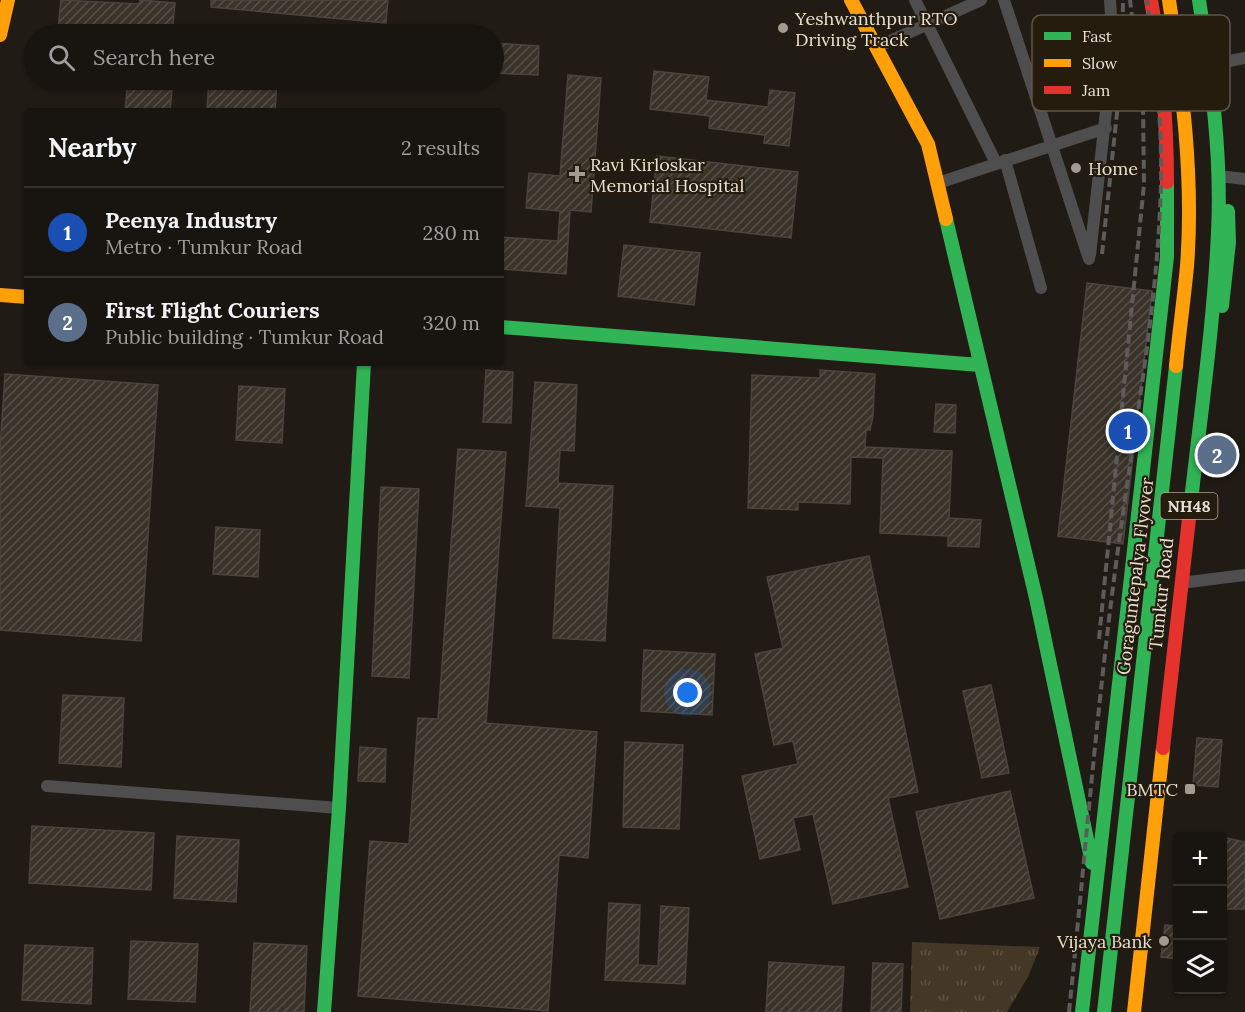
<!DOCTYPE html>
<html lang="en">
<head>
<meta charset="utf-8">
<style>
  :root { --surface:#18140f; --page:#211d18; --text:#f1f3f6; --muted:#9f9e9e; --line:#36332f; --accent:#d93025 }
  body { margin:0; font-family:Lora,serif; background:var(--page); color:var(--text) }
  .controls { position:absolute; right:18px; bottom:18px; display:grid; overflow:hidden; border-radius:6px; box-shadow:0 2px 4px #0004 }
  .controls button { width:54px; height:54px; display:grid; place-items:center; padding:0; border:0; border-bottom:2px solid var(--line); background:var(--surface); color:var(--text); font:30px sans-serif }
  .you { position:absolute; left:688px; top:693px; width:21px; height:21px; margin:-15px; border:4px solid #fff; border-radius:50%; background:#1a73e8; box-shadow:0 0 0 9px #1a73e833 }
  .badge { display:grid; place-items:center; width:39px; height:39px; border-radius:50%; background:var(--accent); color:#fff; font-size:20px; font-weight:700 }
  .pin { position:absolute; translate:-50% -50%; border:3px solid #fff; box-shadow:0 2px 6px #0006 }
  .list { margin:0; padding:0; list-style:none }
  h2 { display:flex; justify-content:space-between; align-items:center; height:78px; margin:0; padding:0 24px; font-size:26px }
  h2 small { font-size:20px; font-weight:400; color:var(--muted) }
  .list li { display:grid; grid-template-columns:39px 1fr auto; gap:18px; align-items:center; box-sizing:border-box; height:90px; padding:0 24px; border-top:2px solid var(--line) }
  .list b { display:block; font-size:22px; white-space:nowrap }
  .list p { margin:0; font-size:20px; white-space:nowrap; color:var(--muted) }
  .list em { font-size:20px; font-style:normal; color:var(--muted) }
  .icon { flex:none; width:33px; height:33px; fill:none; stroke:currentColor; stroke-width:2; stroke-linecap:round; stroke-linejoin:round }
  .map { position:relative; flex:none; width:1245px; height:1012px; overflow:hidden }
  .search { position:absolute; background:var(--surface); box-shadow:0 2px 4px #0004; left:24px; top:24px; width:480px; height:66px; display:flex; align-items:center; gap:15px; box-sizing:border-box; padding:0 21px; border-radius:33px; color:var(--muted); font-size:22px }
  .panel { position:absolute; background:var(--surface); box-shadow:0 2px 4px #0004; left:24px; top:108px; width:480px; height:258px; border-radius:6px }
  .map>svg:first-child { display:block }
  .grass { fill:url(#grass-tufts) }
  .building { fill:url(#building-hatch); stroke:#4a443e; stroke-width:1.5 }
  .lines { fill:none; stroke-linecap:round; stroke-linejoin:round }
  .street { stroke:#4f4e4f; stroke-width:12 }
  .fast { stroke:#30b455; stroke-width:14 }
  .slow { stroke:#ff9f0a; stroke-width:14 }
  .jam { stroke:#e5322d; stroke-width:14 }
  .rail { stroke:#5d5c5b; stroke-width:4; stroke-dasharray:9 4.5; stroke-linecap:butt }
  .poi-dot { fill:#a19b93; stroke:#261c0e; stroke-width:2 }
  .labels { text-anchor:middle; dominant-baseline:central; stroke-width:4.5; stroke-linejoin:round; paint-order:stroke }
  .shield { fill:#261c0e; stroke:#ada59b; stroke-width:1.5 }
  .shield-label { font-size:16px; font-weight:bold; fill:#e7e0d7 }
  .poi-label { font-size:18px; fill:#e7e0d7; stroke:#261c0e; text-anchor:start }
  .street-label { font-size:18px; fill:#e7e0d7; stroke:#261c0e }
  .key { fill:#261c0e; stroke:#60574a; stroke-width:1.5 }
  .key-label { font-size:16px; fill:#e7e0d7 }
</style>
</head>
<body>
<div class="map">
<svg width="1245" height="1012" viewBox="0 0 1245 1012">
  <defs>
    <pattern id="grass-tufts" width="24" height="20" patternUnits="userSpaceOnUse" patternTransform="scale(1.5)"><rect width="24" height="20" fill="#433726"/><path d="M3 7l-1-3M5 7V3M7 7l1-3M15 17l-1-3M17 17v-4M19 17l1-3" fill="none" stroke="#5e5445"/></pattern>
    <pattern id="building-hatch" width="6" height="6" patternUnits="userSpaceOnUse" patternTransform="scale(1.5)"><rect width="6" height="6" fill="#3a332a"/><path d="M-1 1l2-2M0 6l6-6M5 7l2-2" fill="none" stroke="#565048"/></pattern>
  </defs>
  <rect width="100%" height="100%" fill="#201b14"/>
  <path class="grass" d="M912,942L1040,947L1028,977L1007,1012H910Z"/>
  <path class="building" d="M61,0L139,4L140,0L175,3L172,34H128L58,29Z
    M211,0H388L386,23L211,7Z
    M494,43L539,46L538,75L494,73Z
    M654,71L709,77L706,100L768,107L770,90L795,93L789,146L764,143L765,135L709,128L710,116L650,109Z
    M568,75L601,78L591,212L570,210L566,274L501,269V237L558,241L560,211L526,208L529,173L560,176Z
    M128,80H173L170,111H125Z
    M209,80H277L275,111H207Z
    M657,156L798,172L791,238L650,222Z
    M624,245L700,253L694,305L618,296Z
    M1087,283L1152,291L1123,544L1058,536Z
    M486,370L513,372L511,423L483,422Z
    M820,370L875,374L873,416L870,430H866L865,447L952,451L949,518L981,520L979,547L948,546V536L880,533L883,458L851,457L850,504L798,502V510L748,508L752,375L820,378Z
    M5,374L158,385L141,641L0,630V449Z
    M535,382L577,385L574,451L560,450L558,483L613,486L605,641L553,638L560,508L526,506Z
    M239,386L285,389L282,443L236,440Z
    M936,404L956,405L955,433L934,432Z
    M458,449L506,452L486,723L597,732L588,858L559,855L548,1011L358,996L370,841L409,844L418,718L438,719Z
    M381,487L419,489L409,678L372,676Z
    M216,527L260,530L258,577L213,574Z
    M869,556L918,792L888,798L908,887L833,904L813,814L793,818L800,850L760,859L742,776L798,764L793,741L774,745L755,654L783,648L767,577Z
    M644,650L715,654L712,715L641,711Z
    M991,685L1009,773L982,778L963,691Z
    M63,695L124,698L121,767L59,763Z
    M1197,738L1222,740L1218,787L1193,785Z
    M625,742L683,745L679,829L623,827Z
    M360,747L386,749L385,782L358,781Z
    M1010,791L1034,898L940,919L916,812Z
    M32,826L154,833L151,890L29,883Z
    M177,836L239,840L236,902L174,898Z
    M1222,837L1245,842V909H1222Z
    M609,903L640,905L638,965L658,966L661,906L689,908L685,984L605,980Z
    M1165,925L1178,926V959L1161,957Z
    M131,941L198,944L195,1002L128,999Z
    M254,943L307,946L304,1012H250Z
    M25,945L93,948L91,1004L22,1000Z
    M769,962L844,967L841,1012H766Z
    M873,963L903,964L901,1012H871Z"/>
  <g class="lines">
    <path class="street" d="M915,0L996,163
      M1004,0L1089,259
      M877,47L981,0
      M1219,63L1245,58
      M1028,74L1113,48
      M1005,160L1041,288
      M1227,177L1245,179
      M938,183L1106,128
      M1090,255L1113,48L1110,0
      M1189,582L1245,575
      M47,786L339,808"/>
    <path class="fast" d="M946,219L1036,598L1092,863
      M1222,306L1229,242L1228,211
      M501,327L980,365
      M1190,510C1200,418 1214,325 1218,232C1222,154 1211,77 1199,0
      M324,1012L339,808L364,363
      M1082,1012L1167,257V182
      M1104,1012L1176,366"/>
    <path class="slow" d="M851,0L928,144L946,219
      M1169,0C1182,87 1194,178 1187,266C1184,299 1179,333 1176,366
      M0,35L8,0
      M0,295L27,297
      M1134,1012L1163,748"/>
    <path class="jam" d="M1151,0C1162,62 1167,118 1167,182
      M1163,748L1190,510"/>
    <path class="rail" d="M1102,254L1122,66L1123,3
      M1099,639L1144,184L1143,105L1130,0
      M1069,1012C1085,858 1097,703 1118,549C1134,428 1158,306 1161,183C1162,122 1156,61 1147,0"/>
  </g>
  <g class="poi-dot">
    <circle cx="783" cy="28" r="6"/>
    <circle cx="1076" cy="168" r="6"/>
    <path d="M574 165h6v6h6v6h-6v6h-6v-6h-6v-6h6z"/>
    <rect x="1184" y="783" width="12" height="12" rx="3"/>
    <circle cx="1164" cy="941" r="6"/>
  </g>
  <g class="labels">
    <rect class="shield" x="1160.5" y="493" width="57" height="26" rx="4.5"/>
    <g class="shield-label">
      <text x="1189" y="506">NH48</text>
    </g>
    <g class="poi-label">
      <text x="795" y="18">Yeshwanthpur RTO<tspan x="795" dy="21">Driving Track</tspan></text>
      <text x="590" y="164">Ravi Kirloskar<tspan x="590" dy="21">Memorial Hospital</tspan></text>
      <text x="1088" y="168">Home</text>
      <text x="1178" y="789" text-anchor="end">BMTC</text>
      <text x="1152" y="941" text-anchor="end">Vijaya Bank</text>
    </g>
    <g class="street-label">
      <text transform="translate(1135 576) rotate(-83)">Goraguntepalya Flyover</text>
      <text transform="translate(1161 594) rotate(-84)">Tumkur Road</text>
    </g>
  </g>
  <rect x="1032" y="15" width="198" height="96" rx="9" class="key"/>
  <rect x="1044" y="32" width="27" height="8" fill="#30b455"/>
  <rect x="1044" y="59" width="27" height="8" fill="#ff9f0a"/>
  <rect x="1044" y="86" width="27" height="8" fill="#e5322d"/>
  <g class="key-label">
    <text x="1082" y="42">Fast</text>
    <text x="1082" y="69">Slow</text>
    <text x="1082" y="96">Jam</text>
  </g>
</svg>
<div class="controls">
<button>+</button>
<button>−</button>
<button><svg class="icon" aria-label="layers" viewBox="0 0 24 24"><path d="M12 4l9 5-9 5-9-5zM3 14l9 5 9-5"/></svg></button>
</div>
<div class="you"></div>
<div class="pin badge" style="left:1128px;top:431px;background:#1a4fb4">1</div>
<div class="pin badge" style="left:1217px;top:455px;background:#5c6f8a">2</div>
<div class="search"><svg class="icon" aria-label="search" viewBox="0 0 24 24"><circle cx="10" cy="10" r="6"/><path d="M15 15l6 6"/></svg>Search here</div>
<section class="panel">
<h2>Nearby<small>2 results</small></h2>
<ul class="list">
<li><span class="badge" style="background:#1a4fb4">1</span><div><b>Peenya Industry</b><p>Metro · Tumkur Road</p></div><em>280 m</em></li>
<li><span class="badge" style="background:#5c6f8a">2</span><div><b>First Flight Couriers</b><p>Public building · Tumkur Road</p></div><em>320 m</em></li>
</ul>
</section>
</div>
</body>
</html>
